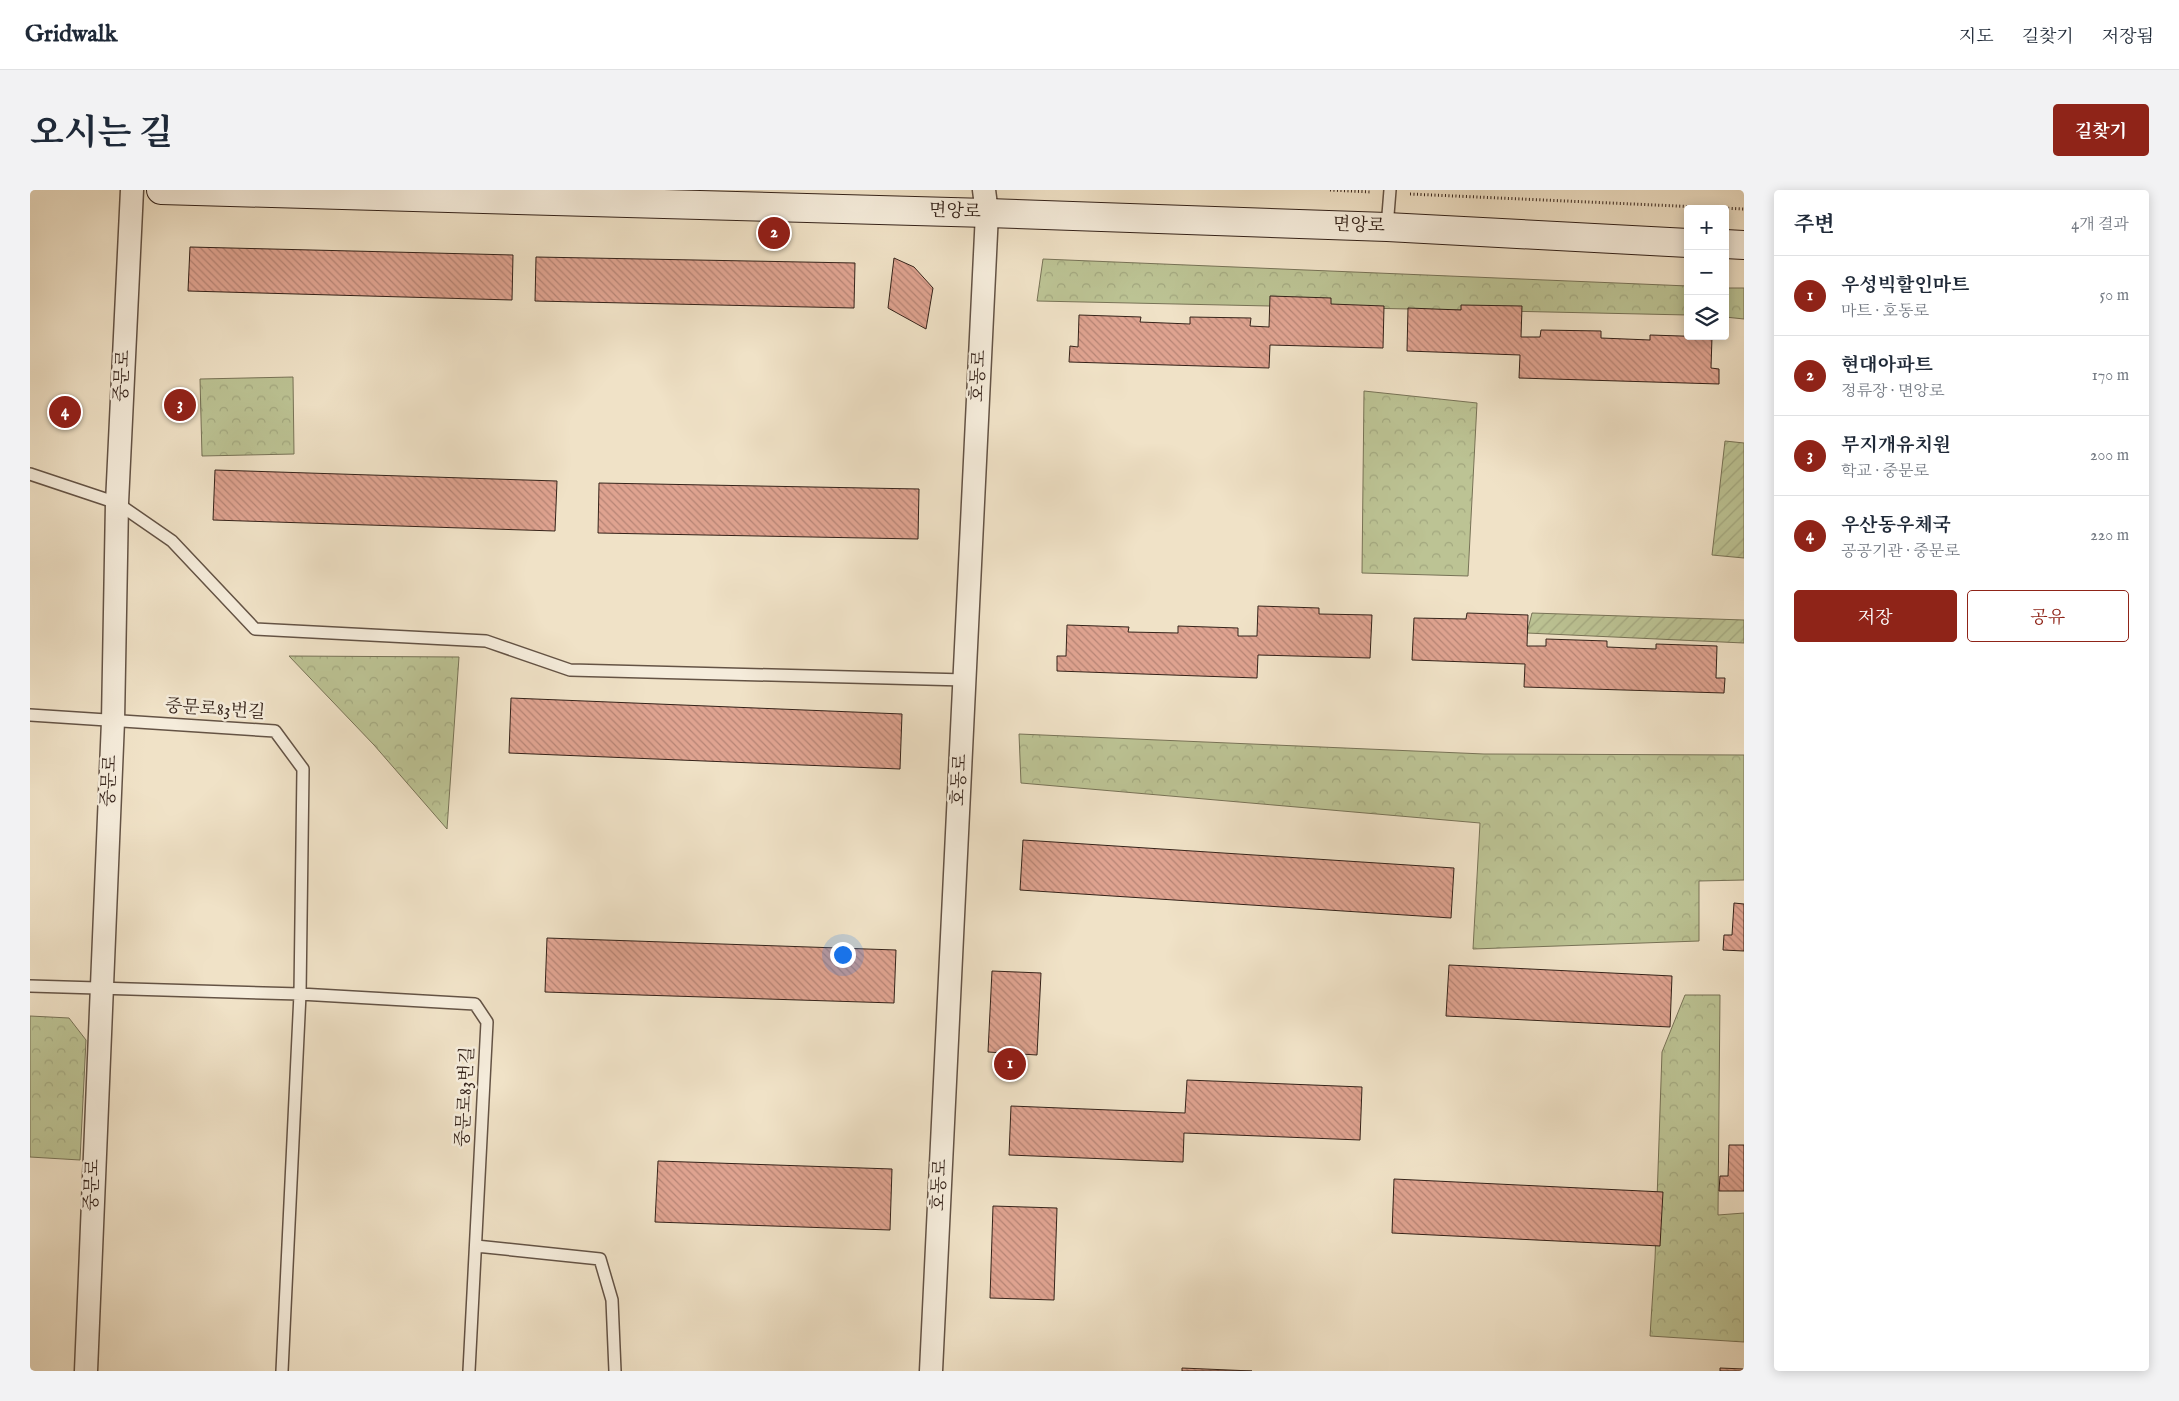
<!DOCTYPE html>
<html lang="ko">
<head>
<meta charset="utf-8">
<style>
  :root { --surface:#fff; --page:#f2f2f3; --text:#1f2937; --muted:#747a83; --line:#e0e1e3; --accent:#8f2418 }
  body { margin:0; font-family:"IM FELL English","Noto Serif KR",serif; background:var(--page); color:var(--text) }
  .controls { position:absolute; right:15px; top:15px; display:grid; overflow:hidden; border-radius:5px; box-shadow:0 2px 12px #0003 }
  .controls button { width:45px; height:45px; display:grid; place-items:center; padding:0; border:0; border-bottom:1px solid var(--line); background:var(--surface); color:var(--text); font:25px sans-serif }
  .you { position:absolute; left:812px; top:764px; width:18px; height:18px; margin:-12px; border:4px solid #fff; border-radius:50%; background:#1a73e8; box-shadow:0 0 0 8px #1a73e833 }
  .badge { display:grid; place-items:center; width:32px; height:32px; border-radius:50%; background:var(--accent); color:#fff; font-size:16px; font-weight:700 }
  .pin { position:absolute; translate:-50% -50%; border:2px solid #fff; box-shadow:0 1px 5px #0006 }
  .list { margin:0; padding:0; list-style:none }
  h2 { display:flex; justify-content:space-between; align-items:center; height:65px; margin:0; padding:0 20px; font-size:21px }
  h2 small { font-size:16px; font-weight:400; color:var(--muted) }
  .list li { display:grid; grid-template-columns:32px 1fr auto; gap:15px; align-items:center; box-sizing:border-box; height:80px; padding:0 20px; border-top:1px solid var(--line) }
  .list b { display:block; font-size:19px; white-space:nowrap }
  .list p { margin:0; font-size:16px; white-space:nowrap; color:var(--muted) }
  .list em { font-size:16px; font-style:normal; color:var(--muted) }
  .actions { display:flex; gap:10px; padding:15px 20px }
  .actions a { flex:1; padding:11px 0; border:1px solid var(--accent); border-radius:5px; text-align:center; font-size:18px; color:var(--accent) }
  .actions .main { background:var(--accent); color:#fff }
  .icon { flex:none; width:28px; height:28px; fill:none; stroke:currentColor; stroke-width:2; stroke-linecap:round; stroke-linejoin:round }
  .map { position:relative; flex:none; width:1714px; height:1181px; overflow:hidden; border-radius:5px }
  header { display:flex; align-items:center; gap:30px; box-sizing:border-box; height:70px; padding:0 25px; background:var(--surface); border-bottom:1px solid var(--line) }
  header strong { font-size:24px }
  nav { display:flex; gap:28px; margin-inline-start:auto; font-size:18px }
  .intro { display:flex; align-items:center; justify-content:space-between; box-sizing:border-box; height:120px; padding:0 30px }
  h1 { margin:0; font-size:35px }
  .button { padding:12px 22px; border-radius:5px; background:var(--accent); color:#fff; font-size:18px; font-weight:700 }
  main { display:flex; gap:30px; padding:0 30px }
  aside { flex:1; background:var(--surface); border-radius:5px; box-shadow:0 2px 12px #0003 }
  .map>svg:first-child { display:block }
  .park { fill:url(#park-crowns); stroke:#787357 }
  .garden { fill:url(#garden-furrows); stroke:#787357 }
  .building { fill:url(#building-back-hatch); stroke:#35231a }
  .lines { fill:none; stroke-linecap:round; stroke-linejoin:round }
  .lane-casing { stroke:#645345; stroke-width:14 }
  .street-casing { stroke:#645345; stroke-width:25 }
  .secondary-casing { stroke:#35231a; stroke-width:30 }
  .path { stroke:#35231a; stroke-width:3; stroke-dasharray:1 2.5; stroke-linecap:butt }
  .lane { stroke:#f5ecdb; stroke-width:11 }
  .street { stroke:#f5ecdb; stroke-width:22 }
  .secondary { stroke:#f5ecdb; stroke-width:28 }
  .labels { text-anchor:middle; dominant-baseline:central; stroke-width:5; stroke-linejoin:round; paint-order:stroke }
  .street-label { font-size:18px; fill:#35231a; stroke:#f5ecdb }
</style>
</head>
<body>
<header>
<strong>Gridwalk</strong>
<nav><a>지도</a><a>길찾기</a><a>저장됨</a></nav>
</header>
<div class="intro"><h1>오시는 길</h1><a class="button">길찾기</a></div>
<main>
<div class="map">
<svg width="1714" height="1181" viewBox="0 0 1714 1181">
  <defs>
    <pattern id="park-crowns" width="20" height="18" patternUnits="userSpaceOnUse" patternTransform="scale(1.25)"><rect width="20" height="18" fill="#bcc394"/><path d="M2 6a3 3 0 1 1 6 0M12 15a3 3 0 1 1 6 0" fill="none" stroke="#a2a77f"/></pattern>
    <pattern id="garden-furrows" width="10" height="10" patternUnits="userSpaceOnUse" patternTransform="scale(1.25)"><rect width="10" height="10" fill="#bcc394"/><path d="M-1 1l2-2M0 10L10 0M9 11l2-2" fill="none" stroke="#a2a77f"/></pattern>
    <pattern id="building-back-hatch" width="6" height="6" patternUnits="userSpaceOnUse" patternTransform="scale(1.25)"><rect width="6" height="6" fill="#dfa390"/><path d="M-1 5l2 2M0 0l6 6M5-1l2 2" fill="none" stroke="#b68475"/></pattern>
  </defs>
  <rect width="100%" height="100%" fill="#f0e2c7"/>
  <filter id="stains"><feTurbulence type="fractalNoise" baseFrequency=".004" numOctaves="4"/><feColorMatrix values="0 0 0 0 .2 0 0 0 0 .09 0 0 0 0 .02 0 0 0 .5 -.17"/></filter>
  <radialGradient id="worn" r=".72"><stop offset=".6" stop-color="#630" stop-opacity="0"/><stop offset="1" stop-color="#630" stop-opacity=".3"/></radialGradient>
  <path class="park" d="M1013,69L1658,96V125L1007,111Z
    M1695,98H1714V129L1695,127Z
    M263,187L264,264L172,266L170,189Z
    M1334,201L1447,213L1438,386L1332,383Z
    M259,466L429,467L417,639L344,555Z
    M989,544L1454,564L1714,565V690L1669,691V751L1443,759L1450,633L991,593Z
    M1655,805H1690L1688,1025L1714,1023V1152L1620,1146L1625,1069L1632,862Z
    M0,826L39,828L56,850L50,970L0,967Z"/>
  <path class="garden" d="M1695,251L1714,253V368L1682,365Z
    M1502,423L1714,430V453L1497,443Z"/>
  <path class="building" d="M160,57L483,65L482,110L158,101Z
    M506,67L825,73L824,118L505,111Z
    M864,68L884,77L903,98L896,139L858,118Z
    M1240,106L1301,108V114L1354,116L1353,158L1240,155L1239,178L1039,172L1040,156L1048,157L1049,125L1111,127L1110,132L1160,134V127L1221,128L1220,136L1239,137Z
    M1431,115L1492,116L1491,147H1510L1511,140L1571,141V148L1620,150V145L1682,147L1681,178L1689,179V194L1489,188L1490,165L1377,161L1378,118L1431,120Z
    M185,280L527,291L525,341L183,330Z
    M569,293L889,299L888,349L568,343Z
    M1228,416L1289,418V424L1342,425L1340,468L1228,465L1227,488L1027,481V466H1036L1037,435L1099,437L1098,442L1148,443V436L1208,438V446H1227Z
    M1437,423L1498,425L1497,456H1516V449L1577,451V457L1626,459V454L1687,456L1686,488H1695L1694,503L1494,497L1495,474L1382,470L1384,428L1436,429Z
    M481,508L872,524L870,579L479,563Z
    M993,650L1424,678L1421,728L990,700Z
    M1704,713L1714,714V761L1693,760L1694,745H1702Z
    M517,748L866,760L864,813L515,802Z
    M1419,775L1642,786L1640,837L1416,826Z
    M962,781L1011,783L1007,865L958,862Z
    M1157,890L1332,897L1330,950L1154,943L1153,972L979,965L981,916L1155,923Z
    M1699,955H1714V1001H1689L1690,986H1698Z
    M628,971L862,979L860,1040L625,1032Z
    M1364,989L1633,1002L1630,1056L1362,1043Z
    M963,1016L1027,1018L1024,1110L960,1108Z
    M1152,1178L1222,1181H1152Z
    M1690,1178L1714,1179V1181H1690Z"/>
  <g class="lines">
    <g class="lane-casing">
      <path id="lane" d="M1357,37L1360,0
        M0,284L87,313L142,351L225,439L456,451L540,480L935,490
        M0,525L245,541L273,579L270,804L252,1181
        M0,796L270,804L445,814L457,832L439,1181
        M446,1056L570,1069L582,1110L585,1181"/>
    </g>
    <g class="street-casing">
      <path id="street" d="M56,1181L83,531L87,313L102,0
        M901,1181L957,23L954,0"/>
    </g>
    <g class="secondary-casing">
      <path id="secondary" d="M131,0L957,23L1357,37L1658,53
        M1695,54L1714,55"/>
    </g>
    <path class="path" d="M1300,0L1341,2
      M1380,4L1714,19"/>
    <use href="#lane" class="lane"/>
    <use href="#street" class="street"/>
    <use href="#secondary" class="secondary"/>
  </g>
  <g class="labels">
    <g class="street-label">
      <text transform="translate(925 22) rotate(2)">면앙로</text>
      <text transform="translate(1329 36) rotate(2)">면앙로</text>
      <text transform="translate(93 186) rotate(-87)">중문로</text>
      <text transform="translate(949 186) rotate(-87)">호동로</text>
      <text transform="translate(185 520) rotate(4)">중문로83번길</text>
      <text transform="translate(930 590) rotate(-87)">호동로</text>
      <text transform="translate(80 591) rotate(-87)">중문로</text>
      <text transform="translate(436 907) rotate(-87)">중문로83번길</text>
      <text transform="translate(63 995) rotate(-88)">중문로</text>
      <text transform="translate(910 995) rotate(-87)">호동로</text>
    </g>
  </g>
  <rect width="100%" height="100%" filter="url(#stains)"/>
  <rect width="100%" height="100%" fill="url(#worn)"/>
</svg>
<div class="controls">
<button>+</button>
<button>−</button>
<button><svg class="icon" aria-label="layers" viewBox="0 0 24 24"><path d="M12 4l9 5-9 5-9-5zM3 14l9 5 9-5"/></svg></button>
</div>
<div class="you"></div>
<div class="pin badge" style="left:980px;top:874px">1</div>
<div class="pin badge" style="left:744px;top:43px">2</div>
<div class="pin badge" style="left:150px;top:215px">3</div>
<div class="pin badge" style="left:35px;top:222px">4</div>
</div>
<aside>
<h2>주변<small>4개 결과</small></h2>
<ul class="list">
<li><span class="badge">1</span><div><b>우성빅할인마트</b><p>마트 · 호동로</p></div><em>50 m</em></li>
<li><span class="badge">2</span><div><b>현대아파트</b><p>정류장 · 면앙로</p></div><em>170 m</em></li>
<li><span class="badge">3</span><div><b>무지개유치원</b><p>학교 · 중문로</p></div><em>200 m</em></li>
<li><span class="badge">4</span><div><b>우산동우체국</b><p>공공기관 · 중문로</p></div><em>220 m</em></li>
</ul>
<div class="actions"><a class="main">저장</a><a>공유</a></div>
</aside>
</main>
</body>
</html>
